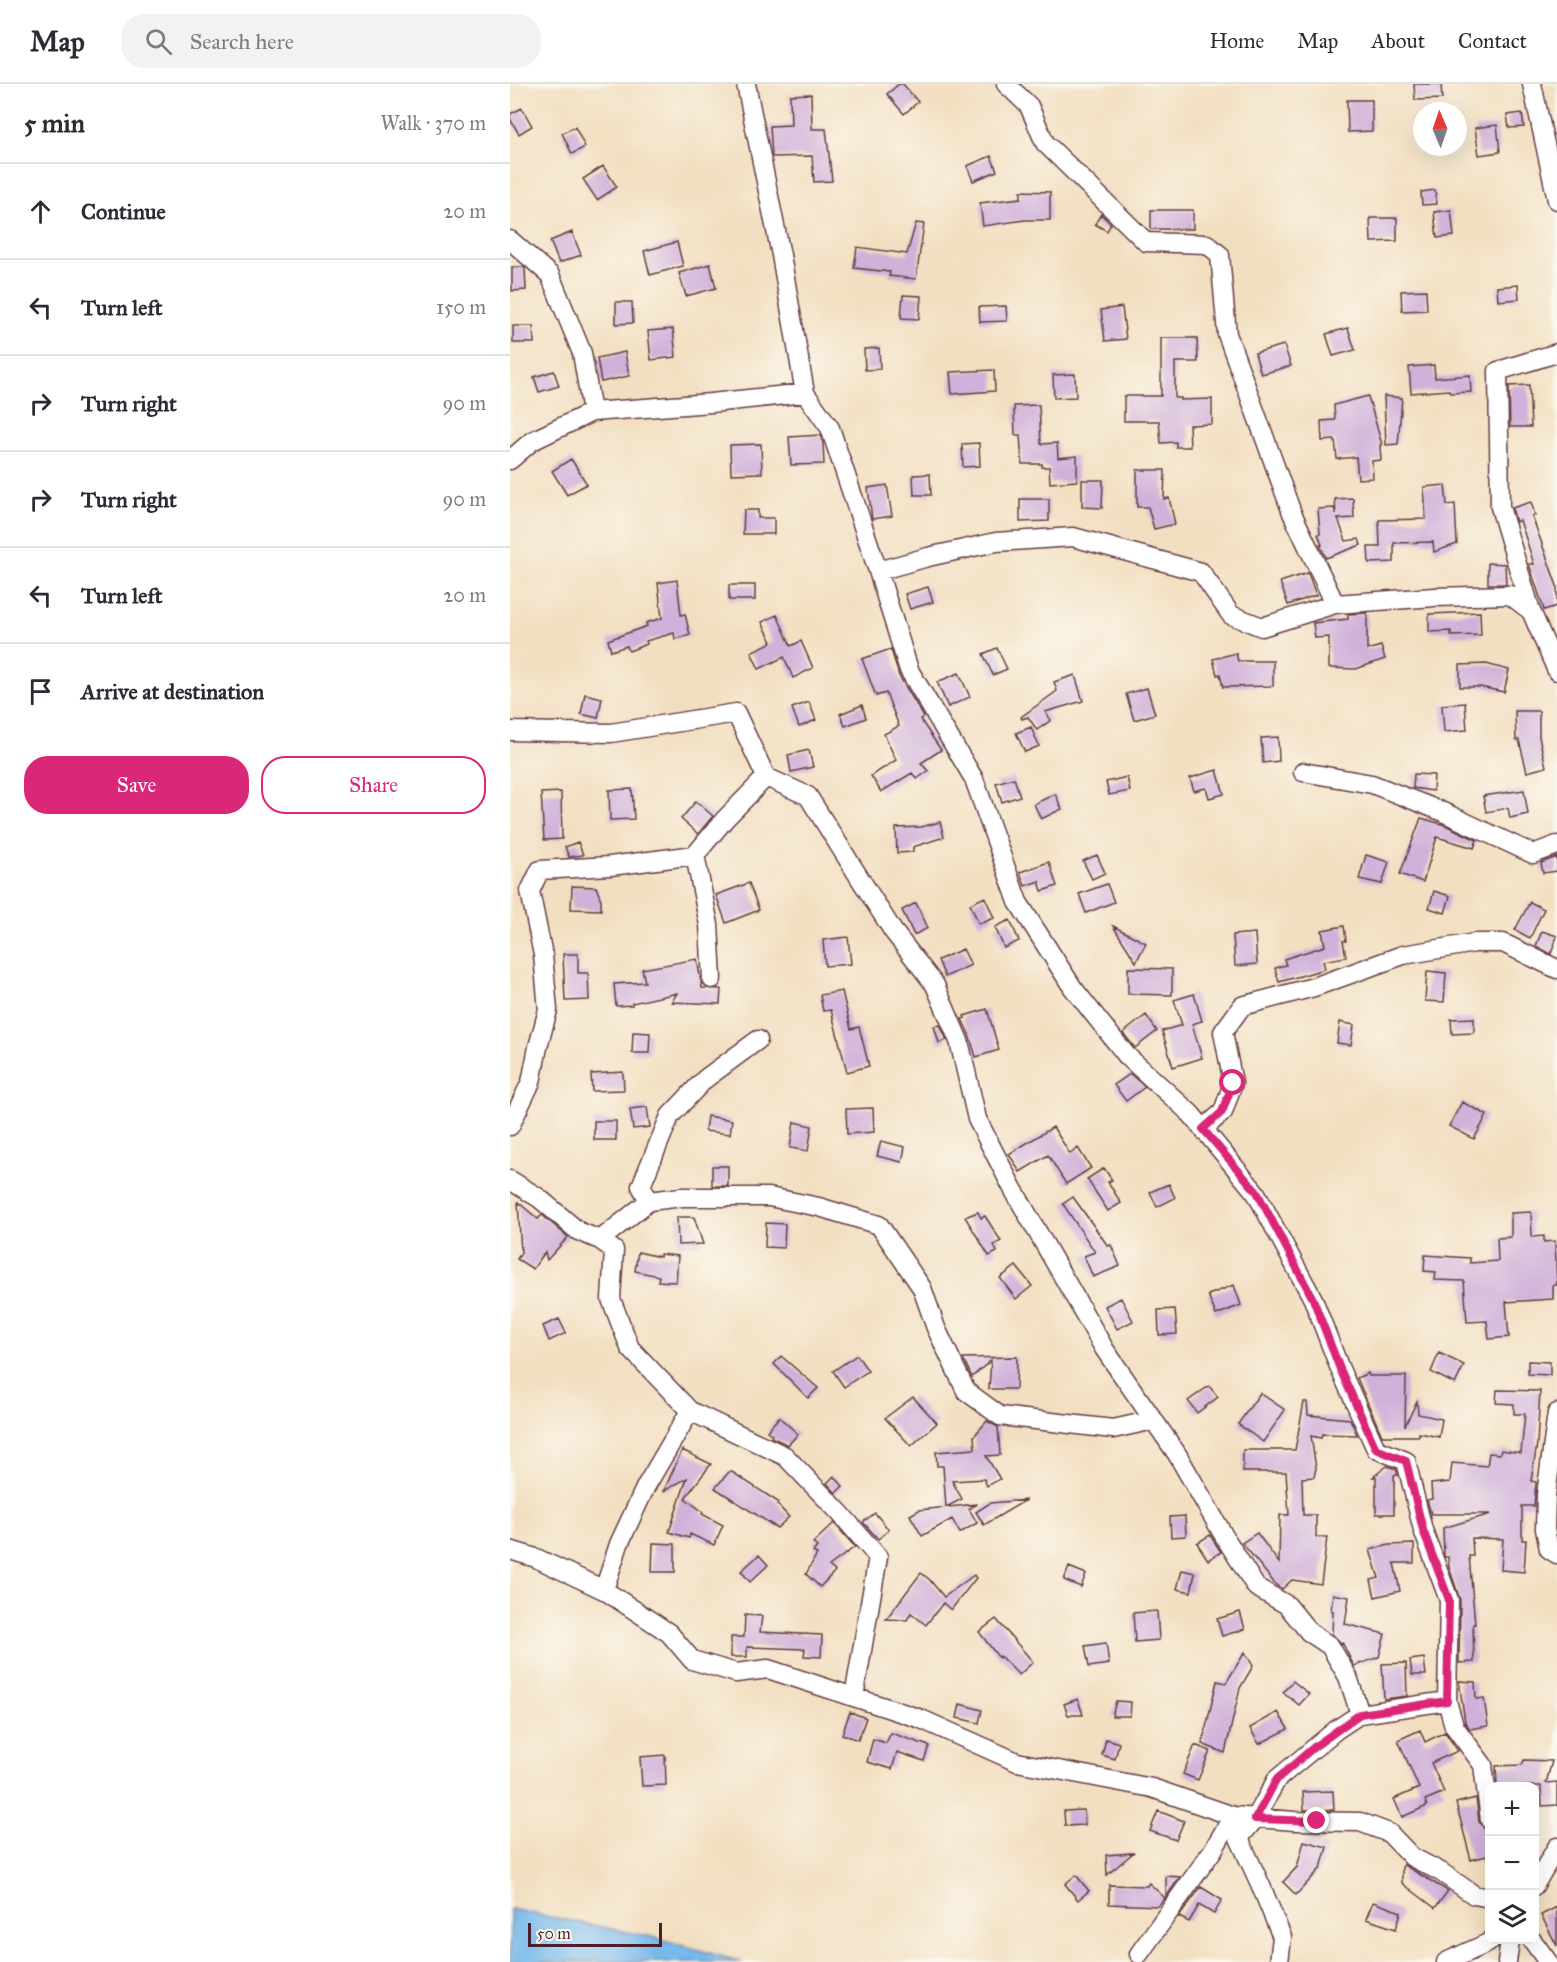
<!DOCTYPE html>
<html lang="en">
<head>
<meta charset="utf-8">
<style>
  :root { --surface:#fff; --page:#f2f2f3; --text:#2b2b33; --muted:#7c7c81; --line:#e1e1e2; --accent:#db2777 }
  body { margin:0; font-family:"IM FELL Great Primer",serif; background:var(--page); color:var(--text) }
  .controls { position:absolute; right:18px; bottom:18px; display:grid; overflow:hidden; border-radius:12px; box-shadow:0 6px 24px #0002 }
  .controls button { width:54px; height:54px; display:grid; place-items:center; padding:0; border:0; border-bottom:2px solid var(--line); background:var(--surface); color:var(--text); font:30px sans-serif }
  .compass { position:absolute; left:903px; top:18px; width:54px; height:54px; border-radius:50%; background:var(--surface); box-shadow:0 6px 24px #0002; rotate:358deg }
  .scale { position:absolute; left:18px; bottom:15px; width:134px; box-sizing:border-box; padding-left:6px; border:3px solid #4a1f2b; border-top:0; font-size:16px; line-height:21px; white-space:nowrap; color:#4a1f2b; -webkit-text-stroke:4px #fbf7ec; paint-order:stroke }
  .stop { position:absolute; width:18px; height:18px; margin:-14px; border:4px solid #db2777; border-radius:50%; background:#fff }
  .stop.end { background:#db2777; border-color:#fff; box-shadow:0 2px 6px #0008 }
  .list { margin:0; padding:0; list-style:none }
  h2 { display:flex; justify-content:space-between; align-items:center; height:78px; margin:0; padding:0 24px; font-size:26px }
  h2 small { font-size:20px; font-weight:400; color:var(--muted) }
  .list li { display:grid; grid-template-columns:39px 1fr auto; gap:18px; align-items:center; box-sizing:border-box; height:96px; padding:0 24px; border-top:2px solid var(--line) }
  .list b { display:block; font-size:22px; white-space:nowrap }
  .list em { font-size:20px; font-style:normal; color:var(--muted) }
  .actions { display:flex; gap:12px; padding:18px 24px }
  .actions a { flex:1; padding:14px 0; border:2px solid var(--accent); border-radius:24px; text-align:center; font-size:21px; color:var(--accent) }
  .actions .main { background:var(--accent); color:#fff }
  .icon { flex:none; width:33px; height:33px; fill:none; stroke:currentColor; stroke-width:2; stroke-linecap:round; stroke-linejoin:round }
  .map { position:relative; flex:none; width:1047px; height:1878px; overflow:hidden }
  header { display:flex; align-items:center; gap:36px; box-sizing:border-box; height:84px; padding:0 30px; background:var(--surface); border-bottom:2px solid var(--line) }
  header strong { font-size:28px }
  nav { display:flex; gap:33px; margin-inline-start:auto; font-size:21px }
  .search { width:420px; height:54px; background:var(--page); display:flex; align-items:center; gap:15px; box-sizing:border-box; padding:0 21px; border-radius:24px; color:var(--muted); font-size:22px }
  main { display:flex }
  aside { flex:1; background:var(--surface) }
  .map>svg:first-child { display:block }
  .water { fill:#76b9ec; stroke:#606c8c; stroke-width:1.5 }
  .building { fill:#cfb1d9 }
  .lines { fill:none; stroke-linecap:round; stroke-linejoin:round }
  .street-casing { stroke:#633c42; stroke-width:21 }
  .street { stroke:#fff; stroke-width:18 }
  .route { stroke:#db2777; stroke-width:8 }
</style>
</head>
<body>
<header>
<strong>Map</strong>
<div class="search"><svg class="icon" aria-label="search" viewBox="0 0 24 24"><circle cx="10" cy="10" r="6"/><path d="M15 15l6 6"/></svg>Search here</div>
<nav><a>Home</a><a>Map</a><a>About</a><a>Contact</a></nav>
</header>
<main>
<aside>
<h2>5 min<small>Walk · 370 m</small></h2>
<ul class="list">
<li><svg class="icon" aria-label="ahead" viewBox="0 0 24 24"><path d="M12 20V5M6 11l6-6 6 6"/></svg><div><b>Continue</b></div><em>20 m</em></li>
<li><svg class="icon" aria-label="left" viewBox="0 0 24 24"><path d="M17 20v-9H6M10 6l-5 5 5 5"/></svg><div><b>Turn left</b></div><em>150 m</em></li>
<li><svg class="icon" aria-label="right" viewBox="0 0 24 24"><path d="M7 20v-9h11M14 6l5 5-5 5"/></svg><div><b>Turn right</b></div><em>90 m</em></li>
<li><svg class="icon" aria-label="right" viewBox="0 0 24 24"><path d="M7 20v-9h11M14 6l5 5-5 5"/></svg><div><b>Turn right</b></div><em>90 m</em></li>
<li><svg class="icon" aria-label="left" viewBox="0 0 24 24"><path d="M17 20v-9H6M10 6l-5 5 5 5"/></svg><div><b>Turn left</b></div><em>20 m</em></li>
<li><svg class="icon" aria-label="arrive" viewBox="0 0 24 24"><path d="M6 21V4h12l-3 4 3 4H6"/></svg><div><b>Arrive at destination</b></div></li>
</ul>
<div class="actions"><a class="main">Save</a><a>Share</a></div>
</aside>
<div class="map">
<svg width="1047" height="1878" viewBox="0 0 1047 1878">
  <rect width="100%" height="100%" fill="#fbf7ec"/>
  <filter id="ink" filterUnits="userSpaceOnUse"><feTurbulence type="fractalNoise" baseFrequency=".0167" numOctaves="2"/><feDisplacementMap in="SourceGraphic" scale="12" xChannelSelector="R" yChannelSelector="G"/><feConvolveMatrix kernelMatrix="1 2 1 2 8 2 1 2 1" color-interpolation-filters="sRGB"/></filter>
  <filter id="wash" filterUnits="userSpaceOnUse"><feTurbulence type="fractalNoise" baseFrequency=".008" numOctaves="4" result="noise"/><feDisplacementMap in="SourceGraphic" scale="24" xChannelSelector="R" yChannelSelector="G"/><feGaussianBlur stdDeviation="1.35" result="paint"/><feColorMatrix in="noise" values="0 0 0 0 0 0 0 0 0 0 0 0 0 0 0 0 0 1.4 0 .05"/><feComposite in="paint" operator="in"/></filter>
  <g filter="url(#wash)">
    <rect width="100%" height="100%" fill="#f2dfc1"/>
    <path class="water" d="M0,1825L143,1853L232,1878H0Z"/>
    <g id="blocks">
      <path class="building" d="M389,0H393L408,18L394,30L377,10Z
        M904,0H931L932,15L905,16Z
        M301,10L302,45H316L322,97L304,98L302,72L262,73L260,42L281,41L280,11Z
        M837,16H862V47L838,48Z
        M12,24L22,42L9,50L0,35V30Z
        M1012,29L1014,43L999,44L997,31Z
        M987,41L990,68L969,71L965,44Z
        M65,43L75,63L62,70L52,49Z
        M481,72L487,87L463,97L457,82Z
        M93,82L107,103L87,116L73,95Z
        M925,106L927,120L912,121L911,108Z
        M511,107L540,108V136H515L473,142L470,119L511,114Z
        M641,126H683V145H641Z
        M941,126L944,152L927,154L924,128Z
        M591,130L601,140L597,147L585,140Z
        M860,134H887V157L861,158Z
        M406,139L414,140L406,195L379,192L380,188L344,184L347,163L397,170Z
        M62,148L71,171L49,179L40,157Z
        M167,158L173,182L140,191L134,167Z
        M200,180L206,204L176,212L169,189Z
        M2,183H13L15,184L16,206L2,207Z
        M1008,201L1009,215L988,217L987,203Z
        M916,206L917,226L892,227L891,207Z
        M393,211L411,212L409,235L391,234Z
        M106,218H122L123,239L106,240Z
        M496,222L497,237L470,238L469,223Z
        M612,223L616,255L595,257L591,226Z
        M3,242H23L24,259H3Z
        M838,244L845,266L823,272L816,250Z
        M163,245L166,273L141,276L138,247Z
        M651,254H687L688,278H665V314H671V316L702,315V340L679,341L680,363H666V358L651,359L649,337H614V312H651Z
        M774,261L781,282L751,290L745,269Z
        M369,264L370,285L355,286L354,265Z
        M115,268L119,292L91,298L87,274Z
        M924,281L925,294L960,291L961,308L940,309L939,306L901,309L899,283Z
        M484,286L485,307L442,310L440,288Z
        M44,287L49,302L29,308L24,293Z
        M565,290L566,313L544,314L543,291Z
        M1019,301L1021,343H1000L999,302Z
        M858,312L872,361H870L871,376L862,377L863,394L848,395L846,373L827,375L825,356L812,357L811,337L825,336L824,321Z
        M874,312L892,314L888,360L876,361Z
        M529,321L531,360L547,359L548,374L567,372V397L540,399L539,383H532V380H512L510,351H505L504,322Z
        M311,351L313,360L314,380L281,381L279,353Z
        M469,359L470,382L453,383L452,360Z
        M251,360L252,389L221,390L220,361Z
        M61,375L77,400L57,411L42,387Z
        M627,386H655L654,415L659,414L665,440L644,445L638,423H627Z
        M420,390L421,411H404L403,391Z
        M572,396H593L592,424L572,423Z
        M377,401L382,432L362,435L358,404Z
        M935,401L937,421L945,420L947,460L924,468L923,458L884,459V478L859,479L858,463H870L869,436L916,435L914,403Z
        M843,414L844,434L828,435L836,457L849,455L851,461L816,474L810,461H812L808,450H810L808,425L824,424L826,430L825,415Z
        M510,415H539V437L510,438Z
        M1021,418L1025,431L1022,432L1047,502V522L1034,526L1019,480H1024L1010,436L1006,438L1002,424Z
        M234,426H248V434H264V450H233Z
        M978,479L995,480L996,500H978Z
        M798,489L806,511L778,521L770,498Z
        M167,496L171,531L175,530L180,551L165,555L164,549L136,557L137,560L119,567L117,562L101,567L98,556L137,542L136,539L152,534L148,499Z
        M219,501H245V516H219Z
        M418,503L423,518L400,525L395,510Z
        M970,528L971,551L941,552V547L919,548V530Z
        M857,529V566L871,562L875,575L846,585L819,584V553L805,554L803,539L838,535V530Z
        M267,531L281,562L291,557L303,584L283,594L274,573L249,585L241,568L262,558L252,538Z
        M487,564L497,585L483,591L473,570Z
        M381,565L389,592L414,633L410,635L431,666L411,679L418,687L407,695L402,689L371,708L361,692L386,676L374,650L389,642L376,609L366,612L352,575Z
        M726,569L728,577H763V602L713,603L710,590L707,591L703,575Z
        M976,580L999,586L994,608L970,603H950V581Z
        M449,589L460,613L438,623L427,598Z
        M565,591L573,617L535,628L541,636L527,646L518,633L512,635L511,633L547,607L544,598Z
        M637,604L645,630L624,636L616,610Z
        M75,610L92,614L88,634L71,630Z
        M299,618L306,636L289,643L282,624Z
        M955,619L957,646L934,648L932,621Z
        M352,621L356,634L335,642L330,630Z
        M1005,627H1029V653L1036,683L1017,688L1009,656H1006Z
        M521,643L529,662L515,668L506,649Z
        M768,653L769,677L753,679L751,654Z
        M299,666L303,683L281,688L278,671Z
        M707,686L714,710L699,714L696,704L684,707L680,694Z
        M904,690L924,691L923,707L903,704Z
        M617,693L620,707L599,711L596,698Z
        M504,694L510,712L492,718L486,699Z
        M122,705L124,735L100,736L99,706Z
        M1014,706L1018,730L1000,734L998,724L976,728L973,712Z
        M51,708L52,755L34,756L31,709Z
        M545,710L552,725L531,735L524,720Z
        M186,717L203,732L188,750L171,735Z
        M911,734L935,741L967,756L964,764L927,753L913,798L890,790Z
        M430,738L434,753L403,763V768L387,769L386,744L411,743Z
        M68,758L73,771L59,773L55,763Z
        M587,771L595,789L582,795L573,777Z
        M856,771L879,778L872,800L849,795Z
        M1047,773V787L1033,789L1031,779Z
        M539,778L547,802L532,807L529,797L515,802L510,788Z
        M239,799L249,826L216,839L206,811Z
        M597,800L604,818L576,829L569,810Z
        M62,802L86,803L91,816V826L61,825Z
        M924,807L940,812L935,829L919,824Z
        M475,813L484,834L469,840L460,820Z
        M1020,818L1034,825L1020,854L1005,846Z
        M406,819L418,844L404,851L392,826Z
        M500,836L509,857L494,864L485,843Z
        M603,842L636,859L626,878Z
        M834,842L836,857H833L836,873L813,877L815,885L769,898L765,884L776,881L774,875L815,862L812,846Z
        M1032,847L1047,852L1041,870L1026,862Z
        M745,849L747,880L725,882L723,851Z
        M338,853L341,880L315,882L313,856Z
        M453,865L461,881L435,893L428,876Z
        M53,870H68V889H78L79,916L55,917Z
        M187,875L192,904L211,905L210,920L162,918L167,909L122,919V921L106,922L104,900L135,898L132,885Z
        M618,884L662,885V911L618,910Z
        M917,887L936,889L934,918L915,917Z
        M332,907L341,945L349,943L359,982L337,988L321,926L313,927L310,911Z
        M684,910L692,937L682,940L692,974L663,983L652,947L672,941L664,916Z
        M477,925L489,966L466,973L459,950L452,935L455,934L454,932Z
        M636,931L647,947L625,964L613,949Z
        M964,934V949L942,950L941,935Z
        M830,938L844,941L841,961L827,959Z
        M430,941L437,956L429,959L424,942Z
        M123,948L140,949L139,969H122Z
        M113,988L114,1006L82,1007L81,990Z
        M620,990L635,1003L616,1017L604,1001Z
        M952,1018L977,1031L964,1055L939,1042Z
        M137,1023L140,1043L123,1045L120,1025Z
        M363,1024L364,1048L337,1050L336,1025Z
        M197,1032L222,1036L220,1050L195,1047Z
        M84,1037H106V1056H84Z
        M284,1038L302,1042L298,1067L280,1064Z
        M543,1043L560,1070L568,1064L581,1084L556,1100L538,1071L510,1088L499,1070Z
        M371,1057L395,1063L392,1078L367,1072Z
        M202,1082H218V1102H202Z
        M594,1084L602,1096L598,1098L611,1119L598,1127L577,1095Z
        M659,1100L665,1114L647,1123L640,1108Z
        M563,1113L598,1162L601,1161L610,1182L583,1193L574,1172L585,1168L553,1120Z
        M8,1118L28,1135L32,1131L58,1153L37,1176L35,1168L23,1185L7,1175L11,1169Z
        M468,1128L471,1134L475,1132L491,1157L484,1161L487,1168L479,1172L455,1133Z
        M1021,1128L1022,1153L1034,1152V1158L1045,1157L1047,1201H1043V1215L996,1218L999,1253L979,1255L977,1237L957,1238L954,1197L925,1196L926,1188L914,1187L915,1171L960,1174V1179L988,1177L987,1154L1001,1153V1129Z
        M167,1133H184L193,1160L168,1161Z
        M256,1139L275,1140L274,1164L255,1163Z
        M128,1168L150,1173V1170L168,1172L166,1198L148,1197L149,1192L125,1187Z
        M506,1182L522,1202L506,1215L490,1194Z
        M724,1201L731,1221L706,1231L698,1211Z
        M611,1214L623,1237L607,1245L595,1222Z
        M665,1225L667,1250L649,1251L648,1226Z
        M49,1235L56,1249L39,1257L33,1242Z
        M929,1269L954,1281L945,1300L921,1288Z
        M347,1271L358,1287L334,1303L323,1287Z
        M271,1272L308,1304L298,1314L264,1280Z
        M507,1273L506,1305H479L481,1276L462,1293L453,1274Z
        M1018,1277L1040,1278V1291L1018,1290Z
        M858,1289L859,1292H896L895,1342L907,1317L908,1330L932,1335L929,1353L909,1349V1352H872L847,1294Z
        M699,1302L708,1313L687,1329L678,1317Z
        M987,1306L1030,1307L1027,1360L1021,1397L1026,1398L1024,1422H1012V1456H1016L1014,1488L991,1486L993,1455L962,1454L963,1472H959L965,1540H963L964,1578L949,1579L950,1516L939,1483L938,1473H935L934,1471L933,1444L981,1430H921L917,1416L922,1415L921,1400L940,1398L942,1379L977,1382L979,1369L990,1370L991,1366L1011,1369L1015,1330H1004V1320L986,1319Z
        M750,1309L775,1326L753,1358L728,1340Z
        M403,1313L427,1339L401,1362L375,1334Z
        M794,1318H797L798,1331L840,1335L847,1351L812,1350L811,1354L801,1352L806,1384L804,1393L792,1394L793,1431H806V1453H817L811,1500L782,1496L772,1505L766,1501L732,1459L747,1449L769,1479L770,1431H779L776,1388H733V1366H785Z
        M269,1333L288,1350L278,1361L261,1353L262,1351L257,1347Z
        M477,1337L488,1343L490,1371L476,1372L490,1395L477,1402L474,1395L442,1397L452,1415L436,1423L433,1382H427L426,1368L465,1365L464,1352Z
        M172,1366L201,1380L175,1414L193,1428L192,1430L213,1441L204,1461L180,1450L179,1454L159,1448L177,1394L154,1407Z
        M877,1382L886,1385L888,1391H884V1430H866V1393H863Z
        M219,1388H222L268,1418L267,1420L279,1433L267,1444L205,1404Z
        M324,1392L333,1402L326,1409L317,1399Z
        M516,1416L474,1441L466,1428L480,1419Z
        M467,1420L459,1425L467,1439L450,1449L442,1435L412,1452L400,1431L409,1426Z
        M365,1429L379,1446L368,1455L353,1438Z
        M675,1432L676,1452L661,1453L660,1433Z
        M324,1439L345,1463L319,1482L325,1487L310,1503L296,1490L307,1470L303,1468L307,1463L303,1459Z
        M700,1451L711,1468L698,1476L687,1459Z
        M143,1459L165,1460V1488H142Z
        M904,1460V1479H884L890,1507L865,1513L861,1496L869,1494L860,1466L879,1461Z
        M249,1471L258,1481L240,1498L231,1487Z
        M559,1483L576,1490L571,1503L554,1496Z
        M672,1486L685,1489L681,1508L667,1505Z
        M411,1489L419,1495L434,1513L464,1491L466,1494L441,1526L433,1519L416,1541L401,1529L397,1536L376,1535Z
        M823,1510L839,1513L835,1540L875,1550L869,1573L844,1582L832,1558V1560L822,1550L823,1527L821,1526Z
        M647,1527L649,1556L625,1558L623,1529Z
        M730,1528L735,1545L712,1552L707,1535Z
        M235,1531L252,1532L250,1548L312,1551L311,1573L294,1572L295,1565L237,1563V1573H221V1553H234Z
        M486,1535L523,1578L509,1591L490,1572L489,1574L469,1548Z
        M596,1559L599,1580L579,1583L575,1562Z
        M735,1568L743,1582L730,1604L715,1669L692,1660L707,1597L716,1599Z
        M914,1574L916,1591H902L900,1576Z
        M896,1579L897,1612L874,1615L872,1580Z
        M783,1597L799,1610L789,1621L773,1608Z
        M949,1597L965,1598L966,1615L974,1614L978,1642L960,1645L955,1638Z
        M568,1615L573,1631H558L554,1620Z
        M606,1617L621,1618L620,1632H602Z
        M450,1620L472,1626L469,1639L447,1634Z
        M340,1628L356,1634L348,1656L332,1650Z
        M768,1628L778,1645L749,1660L740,1644Z
        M910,1646L915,1658L935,1648L948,1667L921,1679L934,1708L915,1716L917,1722L892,1733L884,1715L909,1704L888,1656Z
        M381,1649L419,1662L414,1677L387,1668L382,1685L357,1678L363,1655L376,1659Z
        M596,1655L609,1659L605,1675L592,1671Z
        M685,1661L700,1667L688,1696L673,1690Z
        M155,1671L156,1701L132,1702L130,1673Z
        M1014,1676L1042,1677L1036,1699L1047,1698V1721L1032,1722L1031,1702H987L986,1682L1012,1681Z
        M823,1707L824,1726H794L793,1708Z
        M966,1714L969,1737L975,1746L980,1771L961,1776L946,1719Z
        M574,1726L575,1741L555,1742L554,1727Z
        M648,1727L674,1737L666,1756L640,1747Z
        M794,1757L817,1763L811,1784L786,1811L773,1798L787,1783Z
        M623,1769L597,1791L596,1771Z
        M894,1781L938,1807L925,1824L892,1799V1783Z
        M566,1791L579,1807L568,1816L555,1800Z
        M656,1792L670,1793L656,1813Z
        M639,1799L655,1814L648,1822L599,1820V1801L637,1802Z
        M691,1803L712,1816L704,1830L689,1821L679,1838L669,1833Z
        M863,1818L891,1828L886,1845L856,1835Z
        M1047,1823V1862L1031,1831Z"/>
    </g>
  </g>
  <g filter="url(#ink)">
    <use href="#blocks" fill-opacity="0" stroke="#633c42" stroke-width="1.5"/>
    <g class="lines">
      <g class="street-casing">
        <path id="street" d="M236,0L271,171L295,309L320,344L368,487L399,586L464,695L508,818L563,904L617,972L681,1030L746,1109L803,1215L830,1285L866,1365L896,1377L913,1446L939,1516L937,1617L944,1642L973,1681L980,1736
          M496,0L519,22L535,59L636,158L697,160L710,171L717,250L782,429L825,520
          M1022,0L1047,116
          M0,156L40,191L72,269L82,328
          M1047,269L988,287L990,423L1021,527L1047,587
          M0,376L22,357L82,328L201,319L295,309
          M368,487L418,473L486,458L563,453L691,488L721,531L752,543L825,520L925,513L1000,511L1021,527
          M0,647L101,649L226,629L256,693L298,712L383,847L425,901L449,957L467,1035L503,1105L595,1266L667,1370L714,1452L746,1503L777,1521L799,1548L820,1562L838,1593L850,1630
          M793,688L862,700L933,728L1023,770L1047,761
          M185,771L199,841L202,895
          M0,1042L21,998L28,963L38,926L33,871L20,807L30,786L100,782L185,771L215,735L256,693
          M693,1045L713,1028L723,999L713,948L732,922L804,903L893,871L965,859H993L1047,885
          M0,1096L29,1114L68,1147L90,1156L104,1166L101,1215L120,1264L180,1327L275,1372L330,1429L368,1473L344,1613
          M139,1117L131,1102L160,1032L195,995L248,956
          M90,1156L139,1117L172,1113H259L309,1123L369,1141L412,1204L426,1244L456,1307L490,1332L603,1345L644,1336
          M1047,1329L1036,1411L1035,1445L1039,1465L1047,1470
          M0,1466L26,1474L94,1506L159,1549L182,1576L226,1589L258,1585L411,1635L507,1678L642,1704L723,1732L785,1737L850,1738L879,1749L902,1773L931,1788L964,1811L980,1814
          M94,1506L109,1460L136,1402L180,1327
          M1024,1802L1047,1763
          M1022,1856L1038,1878
          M629,1870L703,1766L723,1732
          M769,1878L772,1853L751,1802L729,1754L745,1735L767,1695L826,1646L850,1630L937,1617
          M936,1878L978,1859L981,1856
          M997,1878L1000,1856"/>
      </g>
      <use href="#street" class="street"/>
    </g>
  </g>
  <g class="lines" filter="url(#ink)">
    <path class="route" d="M723,999L712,1028L693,1045L747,1108L803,1215L830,1285L866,1365L896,1377L913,1446L939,1516L937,1617L850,1630L804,1663L767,1695L745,1735L807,1737"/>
  </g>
</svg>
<div class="controls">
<button>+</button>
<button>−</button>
<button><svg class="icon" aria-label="layers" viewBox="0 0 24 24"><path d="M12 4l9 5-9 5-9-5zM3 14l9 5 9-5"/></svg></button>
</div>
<svg class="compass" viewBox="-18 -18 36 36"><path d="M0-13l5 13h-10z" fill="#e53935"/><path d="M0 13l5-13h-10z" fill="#7c7c81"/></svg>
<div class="scale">50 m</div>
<div class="stop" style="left:723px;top:999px"></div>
<div class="stop end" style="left:807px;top:1737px"></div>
</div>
</main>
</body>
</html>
